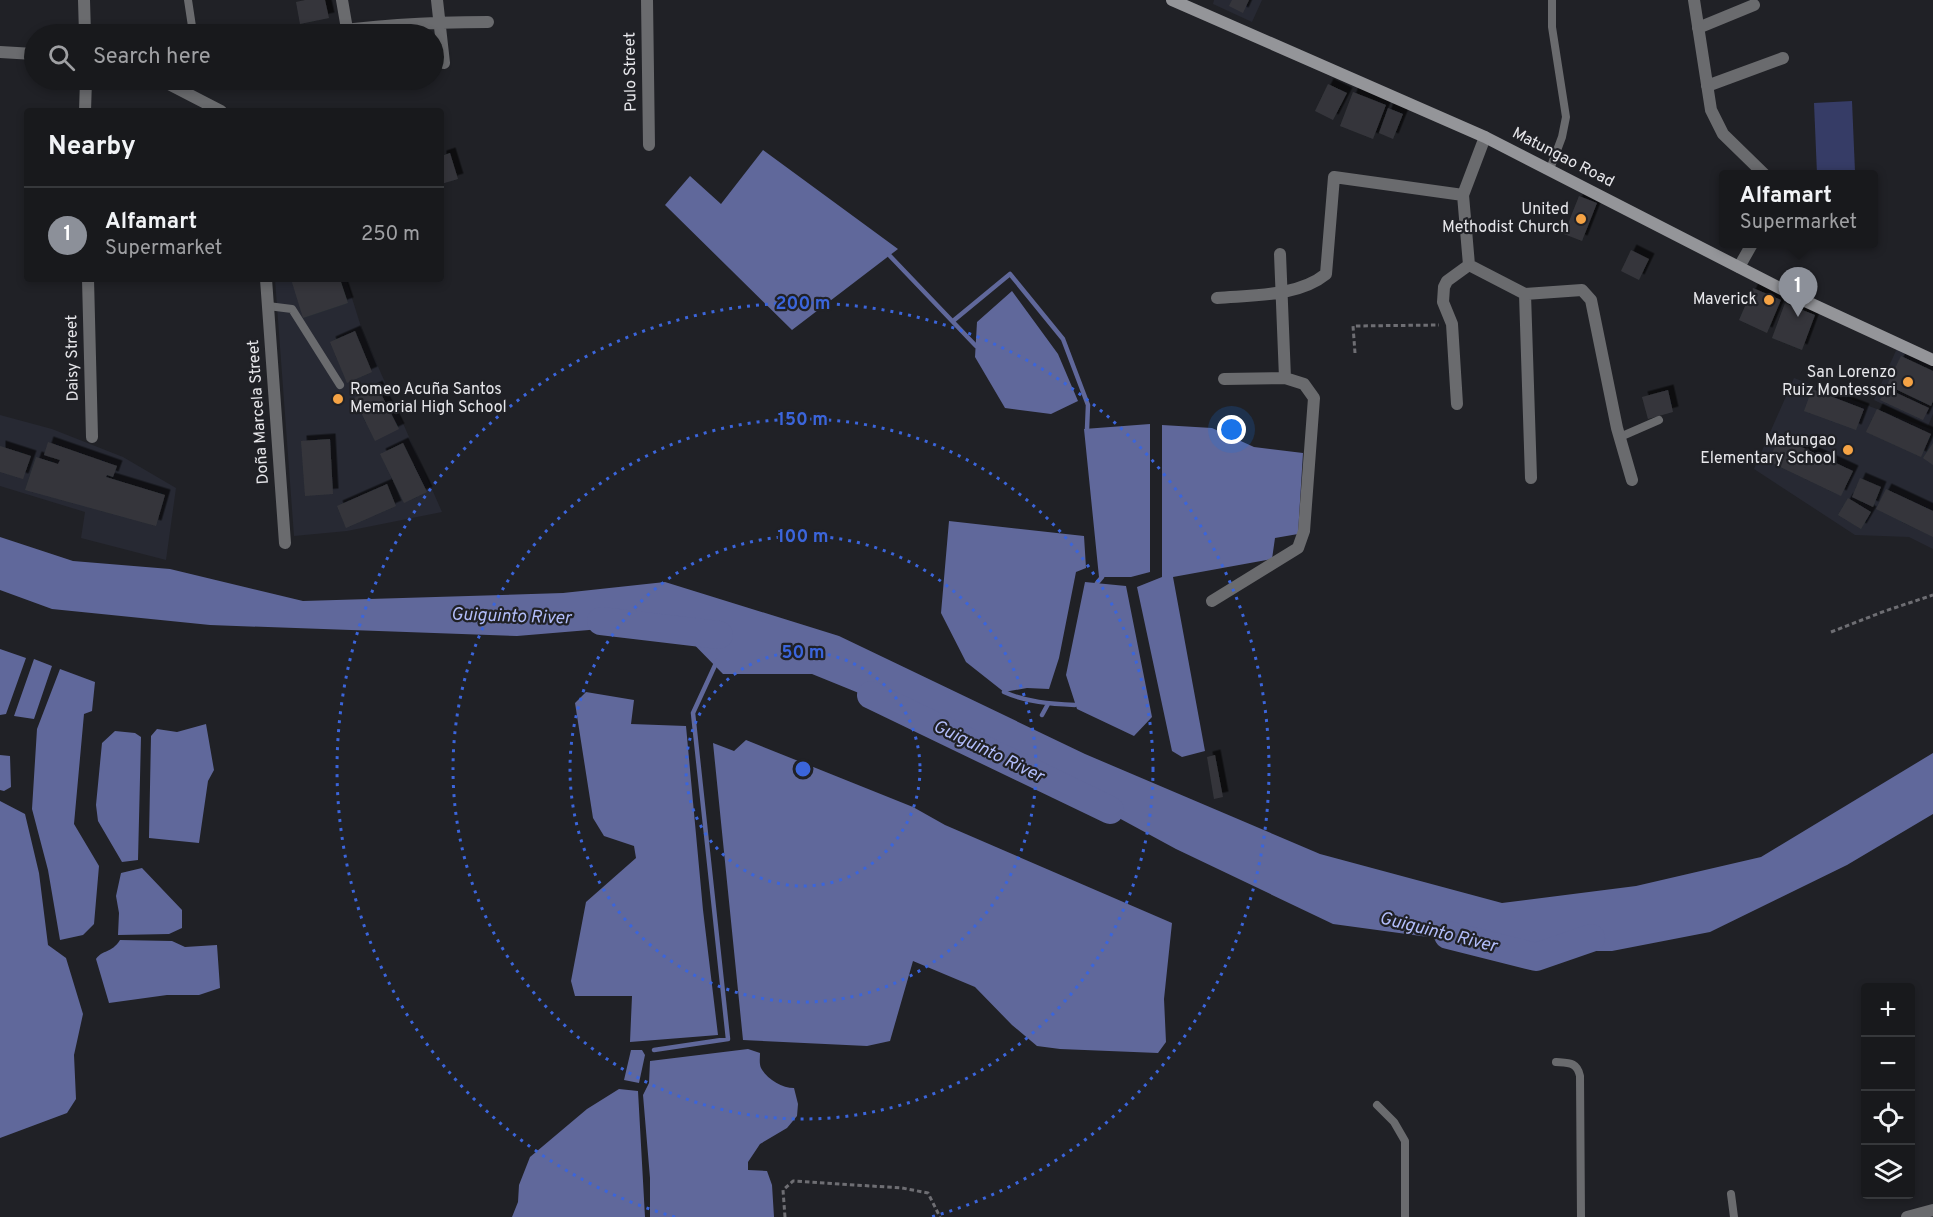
<!DOCTYPE html>
<html lang="en">
<head>
<meta charset="utf-8">
<style>
  :root { --surface:#18191c; --page:#212225; --text:#f1f3f6; --muted:#9fa0a3; --line:#36383b; --accent:#8c9099 }
  body { margin:0; font-family:Overpass,sans-serif; background:var(--page); color:var(--text) }
  .controls { position:absolute; right:18px; bottom:18px; display:grid; overflow:hidden; border-radius:6px; box-shadow:0 3px 9px #0003 }
  .controls button { width:54px; height:54px; display:grid; place-items:center; padding:0; border:0; border-bottom:2px solid var(--line); background:var(--surface); color:var(--text); font:30px sans-serif }
  .you { position:absolute; left:1232px; top:430px; width:21px; height:21px; margin:-15px; border:4px solid #fff; border-radius:50%; background:#1a73e8; box-shadow:0 0 0 9px #1a73e833 }
  .badge { display:grid; place-items:center; width:39px; height:39px; border-radius:50%; background:var(--accent); color:#fff; font-size:20px; font-weight:700 }
  .pin { position:absolute; translate:-50% -50px; filter:drop-shadow(0 2px 3px #0008) }
  .pin::after { content:''; position:absolute; top:32px; width:21px; height:18px; background:inherit; clip-path:polygon(0 0,100% 0,50% 100%) }
  .popup { position:absolute; left:1719px; top:170px; width:159px; height:78px; box-sizing:border-box; display:grid; place-content:center; border-radius:6px; background:var(--surface); filter:drop-shadow(0 2px 4px #0005); font-size:20px; white-space:nowrap; color:var(--muted) }
  .popup b { font-size:22px; color:var(--text) }
  .popup::after { content:''; position:absolute; left:50%; top:100%; margin-left:-12px; border:12px solid transparent; border-top-color:var(--surface) }
  .list { margin:0; padding:0; list-style:none }
  h2 { display:flex; justify-content:space-between; align-items:center; height:78px; margin:0; padding:0 24px; font-size:26px }
  h2 small { font-size:20px; font-weight:400; color:var(--muted) }
  .list li { display:grid; grid-template-columns:39px 1fr auto; gap:18px; align-items:center; box-sizing:border-box; height:96px; padding:0 24px; border-top:2px solid var(--line) }
  .list b { display:block; font-size:22px; white-space:nowrap }
  .list p { margin:0; font-size:20px; white-space:nowrap; color:var(--muted) }
  .list em { font-size:20px; font-style:normal; color:var(--muted) }
  .icon { flex:none; width:33px; height:33px; fill:none; stroke:currentColor; stroke-width:2; stroke-linecap:round; stroke-linejoin:round }
  .map { position:relative; flex:none; width:1933px; height:1217px; overflow:hidden }
  .search { position:absolute; background:var(--surface); box-shadow:0 3px 9px #0003; left:24px; top:24px; width:420px; height:66px; display:flex; align-items:center; gap:15px; box-sizing:border-box; padding:0 21px; border-radius:33px; color:var(--muted); font-size:22px }
  .panel { position:absolute; background:var(--surface); box-shadow:0 3px 9px #0003; left:24px; top:108px; width:420px; height:174px; border-radius:6px }
  .map>svg:first-child { display:block }
  .built { fill:#272933 }
  .green { fill:#363c66 }
  .water { fill:#60689b }
  .lines { fill:none; stroke-linecap:round; stroke-linejoin:round }
  .stream { stroke:#60689b; stroke-width:4.5 }
  .river { stroke:#60689b; stroke-width:28 }
  .building { fill:#35363b; filter:url(#shadow) }
  .path { stroke:#6e6e73; stroke-width:3; stroke-dasharray:4.5 3; stroke-linecap:butt }
  .lane { stroke:#6a6b6e; stroke-width:8 }
  .street { stroke:#6a6b6e; stroke-width:12 }
  .secondary { stroke:#949599; stroke-width:12 }
  .ring { fill:none; stroke:#3b65db; stroke-width:3; stroke-dasharray:3 6 }
  .poi-dot { fill:#f5a345; stroke:#202126; stroke-width:2 }
  .labels { text-anchor:middle; dominant-baseline:central; stroke-width:4.5; stroke-linejoin:round; paint-order:stroke }
  .street-label { font-size:16px; fill:#e6e6ea; stroke:#202126 }
  .poi-label { font-size:16px; fill:#e6e6ea; stroke:#202126; text-anchor:end }
  .water-label { font-size:18px; font-style:italic; fill:#b2bdfa; stroke:#202126 }
  .centre { fill:#3b65db; stroke:#202126; stroke-width:3 }
  .ring-label { font-size:18px; text-anchor:middle; font-weight:bold; fill:#3b65db; stroke:#202126; stroke-width:4.5; stroke-linejoin:round; paint-order:stroke }
</style>
</head>
<body>
<div class="map">
<svg width="1933" height="1217" viewBox="0 0 1933 1217">
  <defs>
    <filter id="shadow"><feDropShadow dx="5.5" dy="-5.5" stdDeviation="0" flood-color="#0009"/></filter>
  </defs>
  <rect width="100%" height="100%" fill="#202126"/>
  <path class="built" d="M1214,0H1262L1252,22L1213,4Z
    M275,279H346L362,330L442,512L347,531L294,536Z
    M1898,346L1933,363V414L1928,426L1874,400Z
    M1794,378L1933,430V549L1909,537L1855,535L1754,469Z
    M0,415L52,429L123,457L176,488L166,560L81,538L85,512L0,486Z"/>
  <path class="green" d="M1852,101L1855,172L1817,174L1814,103Z"/>
  <path class="water" d="M763,150L898,249L792,330L665,205L690,176L721,204Z
    M1012,291L1058,354L1078,401L1051,414L1005,408L975,357L977,322Z
    M1150,424V572L1131,577H1099L1084,429Z
    M1162,425L1212,428L1254,447L1303,453L1298,534L1275,538L1272,559L1173,577L1205,751L1182,757L1172,751L1137,587L1162,577Z
    M949,521L1084,536L1086,568L1076,572L1059,658L1049,689L1027,688L1004,692L966,662L941,613Z
    M0,537L73,561L170,569L303,601L563,593L665,582L839,636L1085,754L1320,854L1502,903L1636,886L1761,857L1933,753V814L1847,865L1710,932L1612,951H1531L1333,924L1176,849L977,741L812,674H723L673,623L517,636L210,625L52,609L0,590Z
    M1085,582L1126,586L1152,717L1134,736L1077,709L1066,675Z
    M0,649L26,658L6,714L0,715Z
    M34,659L52,666L34,719L14,716Z
    M60,669L95,682L92,711L84,714L74,824L99,866L94,924L83,935L60,940L48,870L32,809L37,729Z
    M586,692L634,700L631,724L686,726L703,910L718,1035L630,1042L632,996H575L571,981L586,902L636,858L634,846L604,836L593,818L575,703Z
    M206,724L214,770L208,781L199,843L149,838L151,736L157,729L177,732Z
    M115,731L135,733L141,737L138,860L122,862L98,821L96,805L102,743Z
    M746,740L913,807L945,825L1172,923L1164,999L1166,1042L1158,1053L1060,1049L1037,1046L1012,1025L975,987L913,961L890,1041L867,1046L743,1040L713,743L734,751Z
    M0,755L10,756L11,787L4,791L0,790Z
    M0,801L25,814L39,873L48,945L66,958L83,1014L74,1055L76,1099L67,1113L0,1138Z
    M142,868L182,910V928L169,934L118,935L119,913L116,896L121,873Z
    M120,940L172,941L185,947L217,945L220,988L199,995H167L109,1003L96,959C103,949 111,954 120,940Z
    M748,1049L760,1053C760,1058 759,1063 761,1068C767,1079 782,1088 794,1088L798,1104L797,1116L787,1128L760,1144L748,1162V1170L767,1171L772,1185L774,1217H650V1178L643,1095L649,1083L650,1061Z
    M631,1050H642L645,1055L639,1083L624,1080Z
    M619,1089L638,1091L645,1217H512L518,1202L519,1185L530,1157L587,1109Z"/>
  <g class="lines">
    <path class="stream" d="M890,256L976,346
      M953,321L1010,274L1063,339L1088,405L1087,429
      M1097,583L1102,577
      M1004,692C1026,702 1051,704 1075,705
      M1042,715L1048,704
      M654,1050L728,1039L693,713L717,661"/>
    <path class="river" d="M601,621L719,635
      M871,695L1110,810
      M1448,935L1536,957L1591,938"/>
  </g>
  <path class="building" d="M305,0H325L329,18L300,24L296,2Z
    M1232,0H1249L1243,13L1229,6Z
    M1328,84L1347,93L1333,120L1315,111Z
    M1353,92L1386,105L1373,139L1340,126Z
    M1388,108L1403,114L1393,139L1379,133Z
    M450,153L458,179L441,184V156Z
    M1579,196L1597,203L1582,241L1564,234Z
    M1631,250L1649,259L1639,280L1621,271Z
    M291,279H340L348,303L303,318Z
    M1753,288L1781,300L1767,333L1739,320Z
    M1785,303L1815,315L1802,350L1772,338Z
    M355,331L372,372L347,383L330,342Z
    M1901,356L1933,371V401L1931,406L1887,385Z
    M377,386L399,429L375,441L354,398Z
    M1886,388L1929,408L1923,420L1880,400Z
    M1812,389L1864,409L1856,430L1804,411Z
    M1668,390L1673,412L1648,419L1642,397Z
    M1877,409L1931,434L1921,457L1866,432Z
    M1780,437L1853,471L1841,496L1768,461Z
    M330,439L333,494L305,496L301,441Z
    M48,442L117,466L113,477L107,475L106,477L165,495L156,526L25,490L36,457L58,464L60,460L44,455Z
    M403,443L427,492L404,503L380,454Z
    M1933,443V465L1923,458Z
    M0,446L31,456L23,479L0,472Z
    M1860,478L1881,487L1873,507L1852,497Z
    M387,484L396,506L346,528L337,506Z
    M1886,489L1933,511V537L1876,509Z
    M1848,498L1871,512L1861,529L1838,515Z
    M1215,755L1223,797L1214,799L1207,757Z"/>
  <g class="lines">
    <path class="path" d="M1355,353L1353,326L1439,325
      M1831,632L1885,611L1933,595
      M785,1217L783,1190L793,1181L902,1188L928,1193L940,1217"/>
    <path class="lane" d="M188,0L193,33
      M1550,169L1562,137L1566,117L1552,27V0
      M268,306L292,309L340,385
      M1620,437L1659,420
      M1556,1062C1569,1063 1577,1062 1580,1076L1581,1217
      M1377,1105L1394,1122L1405,1141V1217
      M1731,1194L1734,1217"/>
    <path class="street" d="M84,0L85,34
      M342,0L347,29
      M437,0L444,63
      M647,0L649,145
      M1694,0L1711,110L1723,134L1764,174
      M1698,28L1754,5
      M317,34C374,25 431,22 488,22
      M0,52L34,54
      M161,80L221,111
      M1707,86L1783,58
      M85,111L86,80
      M1485,137L1463,195L1469,265L1525,294L1582,290L1591,300L1617,428L1632,480
      M1739,267L1752,244
      M88,279L92,437
      M266,279L285,543
      M1525,294L1531,478
      M1217,298C1251,295 1298,297 1326,274L1334,177L1463,195
      M1224,379L1285,378L1280,254
      M1457,404L1452,324L1443,302L1444,287L1447,281L1469,265
      M1212,601L1298,548L1304,531L1314,398L1304,384L1285,378
      M1907,1217L1933,1210"/>
    <path class="secondary" d="M1172,0L1485,137L1803,300L1933,360"/>
  </g>
  <g class="ring">
    <circle cx="803" cy="769" r="117"/>
    <circle cx="803" cy="769" r="233"/>
    <circle cx="803" cy="769" r="350"/>
    <path d="M675 1217A466 466 0 1 1 931 1217"/>
  </g>
  <g class="poi-dot">
    <circle cx="1581" cy="219" r="6"/>
    <circle cx="1769" cy="300" r="6"/>
    <circle cx="1908" cy="382" r="6"/>
    <circle cx="338" cy="399" r="6"/>
    <circle cx="1848" cy="450" r="6"/>
  </g>
  <g class="labels">
    <g class="street-label">
      <text transform="translate(631 72) rotate(-91)">Pulo Street</text>
      <text transform="translate(1563 158) rotate(27)">Matungao Road</text>
      <text transform="translate(73 358) rotate(-91)">Daisy Street</text>
      <text transform="translate(259 412) rotate(-94)">Doña Marcela Street</text>
    </g>
    <g class="poi-label">
      <text x="1569" y="210">United<tspan x="1569" dy="18">Methodist Church</tspan></text>
      <text x="1757" y="300">Maverick</text>
      <text x="1896" y="373">San Lorenzo<tspan x="1896" dy="18">Ruiz Montessori</tspan></text>
      <text x="350" y="390" text-anchor="start">Romeo Acuña Santos<tspan x="350" dy="18">Memorial High School</tspan></text>
      <text x="1836" y="441">Matungao<tspan x="1836" dy="18">Elementary School</tspan></text>
    </g>
    <g class="water-label">
      <text transform="translate(511 617) rotate(2)">Guiguinto River</text>
      <text transform="translate(988 752) rotate(26)">Guiguinto River</text>
      <text transform="translate(1438 933) rotate(14)">Guiguinto River</text>
    </g>
  </g>
  <circle cx="803" cy="769" r="9" class="centre"/>
  <g class="ring-label">
    <text x="803" y="309">200 m</text>
    <text x="803" y="425">150 m</text>
    <text x="803" y="542">100 m</text>
    <text x="803" y="658">50 m</text>
  </g>
</svg>
<div class="controls">
<button>+</button>
<button>−</button>
<button><svg class="icon" aria-label="locate" viewBox="0 0 24 24"><circle cx="12" cy="12" r="6"/><path d="M12 2v4M12 18v4M2 12h4M18 12h4"/></svg></button>
<button><svg class="icon" aria-label="layers" viewBox="0 0 24 24"><path d="M12 4l9 5-9 5-9-5zM3 14l9 5 9-5"/></svg></button>
</div>
<div class="you"></div>
<div class="pin badge" style="left:1798px;top:317px">1</div>
<div class="popup"><b>Alfamart</b>Supermarket</div>
<div class="search"><svg class="icon" aria-label="search" viewBox="0 0 24 24"><circle cx="10" cy="10" r="6"/><path d="M15 15l6 6"/></svg>Search here</div>
<section class="panel">
<h2>Nearby<small></small></h2>
<ul class="list">
<li><span class="badge">1</span><div><b>Alfamart</b><p>Supermarket</p></div><em>250 m</em></li>
</ul>
</section>
</div>
</body>
</html>
